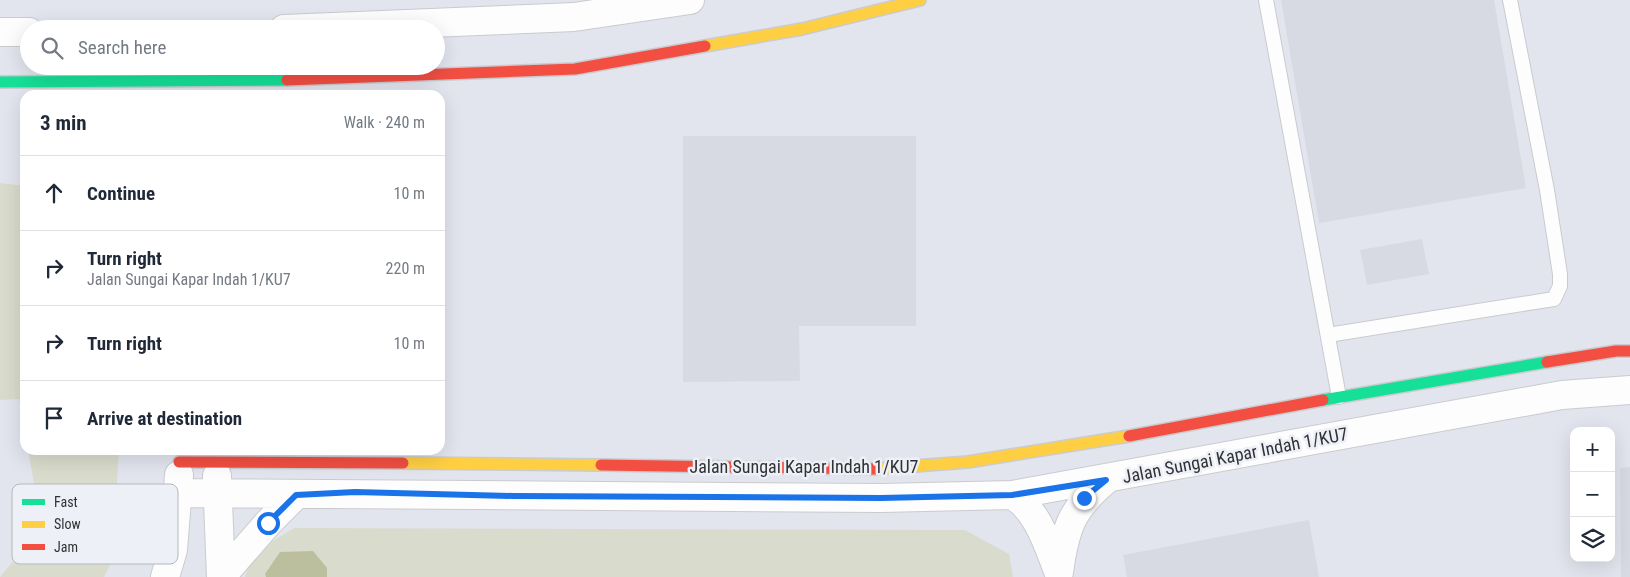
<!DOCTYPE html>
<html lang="en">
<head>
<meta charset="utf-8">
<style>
  :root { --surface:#fff; --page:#f6f6f7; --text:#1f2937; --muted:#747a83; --line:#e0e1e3 }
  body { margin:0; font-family:"Roboto Condensed",sans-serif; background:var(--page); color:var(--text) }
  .controls { position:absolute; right:15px; bottom:15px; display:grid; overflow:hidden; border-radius:10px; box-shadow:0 5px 20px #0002 }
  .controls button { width:45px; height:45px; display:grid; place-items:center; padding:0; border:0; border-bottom:1px solid var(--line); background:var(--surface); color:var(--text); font:25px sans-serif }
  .stop { position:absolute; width:15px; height:15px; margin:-11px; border:4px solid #1a73e8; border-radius:50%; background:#fff }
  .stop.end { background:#1a73e8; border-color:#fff; box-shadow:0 1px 5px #0008 }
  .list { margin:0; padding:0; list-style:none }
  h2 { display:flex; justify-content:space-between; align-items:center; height:65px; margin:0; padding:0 20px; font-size:21px }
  h2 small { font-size:16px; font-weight:400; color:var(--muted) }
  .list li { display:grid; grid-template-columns:32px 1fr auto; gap:15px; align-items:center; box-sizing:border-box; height:75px; padding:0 20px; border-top:1px solid var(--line) }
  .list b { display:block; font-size:19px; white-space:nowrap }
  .list p { margin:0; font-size:16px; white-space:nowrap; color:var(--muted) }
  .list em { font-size:16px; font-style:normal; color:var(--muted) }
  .icon { flex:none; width:28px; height:28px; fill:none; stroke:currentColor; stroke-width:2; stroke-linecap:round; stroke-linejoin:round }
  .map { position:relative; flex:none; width:1630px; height:577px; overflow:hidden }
  .search { position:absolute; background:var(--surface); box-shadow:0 5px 20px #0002; left:20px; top:20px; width:425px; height:55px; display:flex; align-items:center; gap:12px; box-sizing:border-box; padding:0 18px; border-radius:28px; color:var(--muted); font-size:19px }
  .panel { position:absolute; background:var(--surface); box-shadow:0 5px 20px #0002; left:20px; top:90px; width:425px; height:365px; border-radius:15px }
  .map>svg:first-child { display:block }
  .built { fill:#e2e5ee; fill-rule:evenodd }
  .green { fill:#d9dccc }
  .water { fill:#bbbf9e }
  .building { fill:#d7dae3 }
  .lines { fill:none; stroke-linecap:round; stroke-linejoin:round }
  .lane-casing { stroke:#cacbce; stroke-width:16 }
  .street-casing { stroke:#cacbce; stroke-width:30 }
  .fast-casing { stroke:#cacbce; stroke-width:14 }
  .slow-casing { stroke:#cacbce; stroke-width:14 }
  .jam-casing { stroke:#cacbce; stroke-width:14 }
  .lane { stroke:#fdfdfe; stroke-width:14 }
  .street { stroke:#fdfdfe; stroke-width:28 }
  .fast { stroke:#16e098; stroke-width:11 }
  .slow { stroke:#ffcf43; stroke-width:11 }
  .jam { stroke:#f24e42; stroke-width:11 }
  .route { stroke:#1a73e8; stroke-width:6 }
  .labels { text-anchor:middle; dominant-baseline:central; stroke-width:5; stroke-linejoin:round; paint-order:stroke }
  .street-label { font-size:18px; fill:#313235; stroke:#eef0f7 }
  .key { fill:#eef0f7; stroke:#b5b7bd; stroke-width:1 }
  .key-label { font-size:14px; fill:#313235 }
</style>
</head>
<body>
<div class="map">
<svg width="1630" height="577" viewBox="0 0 1630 577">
  <rect width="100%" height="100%" fill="#f0f1f5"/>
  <path class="built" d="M0,0H1630V577H0ZM29,29H436V66H29ZM25,95H440V450H25ZM1574,431H1611V558H1574Z"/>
  <path class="green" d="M0,183L25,186V432L19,399L0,400Z
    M28,450H119L112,560L104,577H0L42,527Z
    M294,528L965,530L1009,554L1013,577H327V568L265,574L266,577H245L253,553Z"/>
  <path class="water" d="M313,551L327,568V577H266L265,574L280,552Z"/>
  <path class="building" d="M1281,0H1494L1526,188L1319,223Z
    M683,136H916V326H799L800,381L683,382Z
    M1422,239L1429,274L1367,285L1360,250Z
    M1630,467V577H1621L1620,468Z
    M1309,520L1319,577H1127L1123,555Z"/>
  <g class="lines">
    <g class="lane-casing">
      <path id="lane" d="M1266,0L1339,397
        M1328,335L1554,299L1560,286V274L1547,190L1510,0"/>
    </g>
    <g class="street-casing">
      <path id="street" d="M284,29L574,17L690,0
        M0,32H29
        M217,476L221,577
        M179,493L881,498L1012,495L1562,395L1630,390
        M1012,495C1037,509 1048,545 1058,571
        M1059,572C1065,528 1072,508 1106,480
        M165,577L173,550L179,475
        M221,577L268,523L296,495"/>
    </g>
    <g class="fast-casing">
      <path id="fast" d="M0,82L287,80
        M1323,400L1547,362"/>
    </g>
    <g class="slow-casing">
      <path id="slow" d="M705,46L802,29L920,0
        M403,463L601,465
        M875,469L968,462L1129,436"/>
    </g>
    <g class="jam-casing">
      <path id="jam" d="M287,80L575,69L705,46
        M1547,362L1616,351H1630
        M1129,436L1323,400
        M179,462L403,463
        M601,465L875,469"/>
    </g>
    <use href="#lane" class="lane"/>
    <use href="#street" class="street"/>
    <use href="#fast" class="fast"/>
    <use href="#slow" class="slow"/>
    <use href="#jam" class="jam"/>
  </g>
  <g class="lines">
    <path class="route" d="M268,523L296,495L355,492L513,496L881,498L1012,495L1106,480L1084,498"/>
  </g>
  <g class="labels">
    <g class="street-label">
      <text transform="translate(1235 455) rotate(-11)">Jalan Sungai Kapar Indah 1/KU7</text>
      <text x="804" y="466">Jalan Sungai Kapar Indah 1/KU7</text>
    </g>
  </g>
  <rect x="12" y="484" width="166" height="80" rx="8" class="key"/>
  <rect x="22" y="499" width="23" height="6" fill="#16e098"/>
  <rect x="22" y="521" width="23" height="7" fill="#ffcf43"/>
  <rect x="22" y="544" width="23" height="6" fill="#f24e42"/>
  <g class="key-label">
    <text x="54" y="507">Fast</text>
    <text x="54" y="529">Slow</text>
    <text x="54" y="552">Jam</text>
  </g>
</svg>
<div class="controls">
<button>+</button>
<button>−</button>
<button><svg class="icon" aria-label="layers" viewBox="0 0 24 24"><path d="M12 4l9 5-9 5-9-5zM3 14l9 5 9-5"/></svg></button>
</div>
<div class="stop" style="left:268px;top:523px"></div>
<div class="stop end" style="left:1084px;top:498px"></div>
<div class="search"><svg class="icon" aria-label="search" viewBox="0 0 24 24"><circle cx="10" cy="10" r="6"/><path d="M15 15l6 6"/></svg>Search here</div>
<section class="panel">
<h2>3 min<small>Walk · 240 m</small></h2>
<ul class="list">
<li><svg class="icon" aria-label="ahead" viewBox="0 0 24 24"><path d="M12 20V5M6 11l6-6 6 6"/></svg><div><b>Continue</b></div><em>10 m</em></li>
<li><svg class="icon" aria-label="right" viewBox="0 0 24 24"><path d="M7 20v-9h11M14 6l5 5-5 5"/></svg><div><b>Turn right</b><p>Jalan Sungai Kapar Indah 1/KU7</p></div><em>220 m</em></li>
<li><svg class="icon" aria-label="right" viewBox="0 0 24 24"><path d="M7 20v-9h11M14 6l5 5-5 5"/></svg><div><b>Turn right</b></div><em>10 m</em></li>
<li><svg class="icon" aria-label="arrive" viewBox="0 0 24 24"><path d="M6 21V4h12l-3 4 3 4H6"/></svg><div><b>Arrive at destination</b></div></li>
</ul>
</section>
</div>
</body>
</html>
